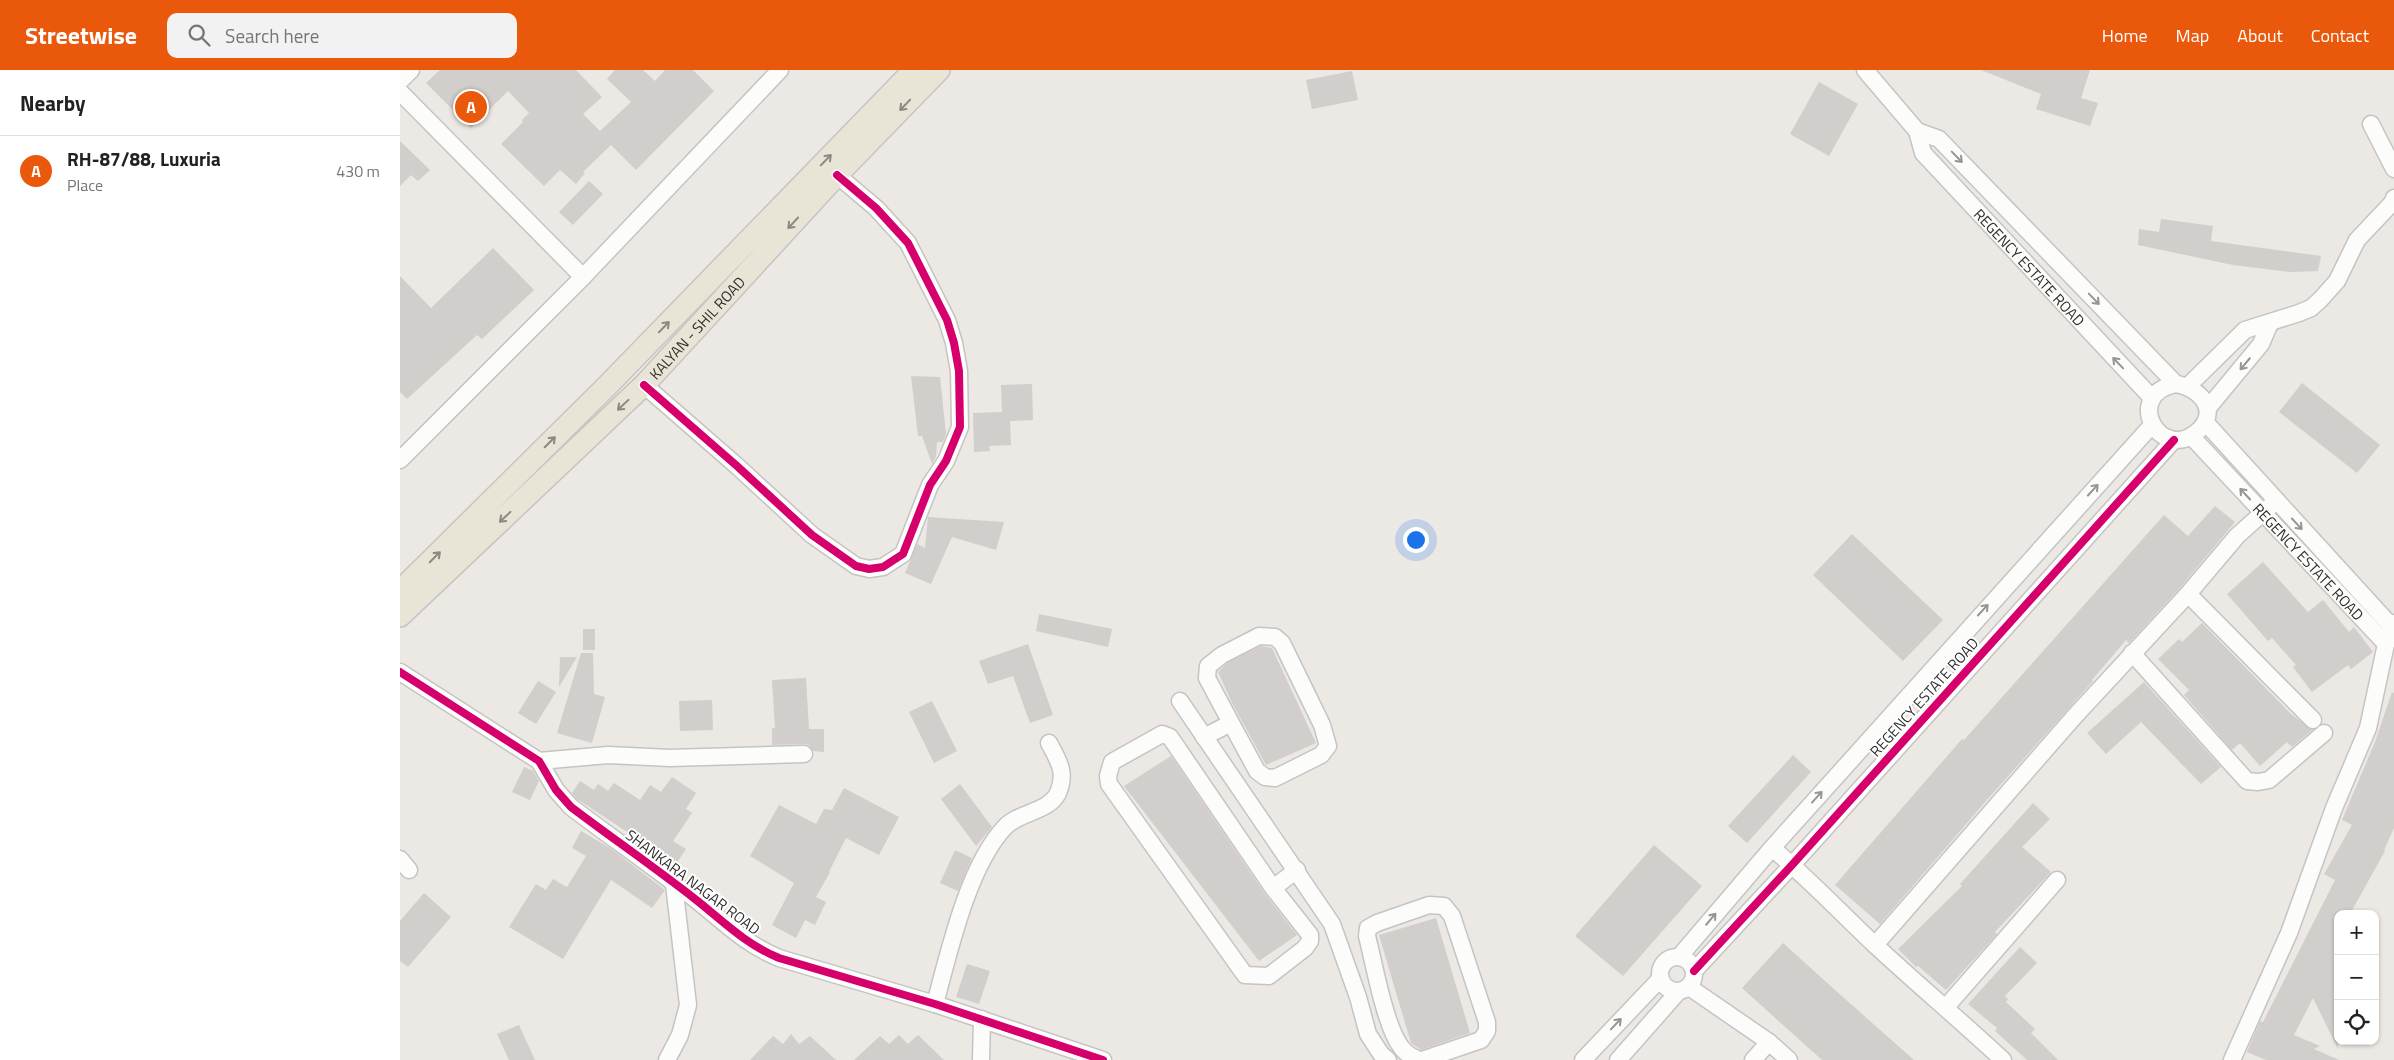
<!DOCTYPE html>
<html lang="en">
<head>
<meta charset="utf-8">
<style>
  :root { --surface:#fff; --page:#f2f2f2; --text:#222; --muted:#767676; --line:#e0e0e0; --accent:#ea580c }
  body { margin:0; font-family:"Titillium Web",sans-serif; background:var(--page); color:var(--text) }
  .controls { position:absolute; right:15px; bottom:15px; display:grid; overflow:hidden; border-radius:10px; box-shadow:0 1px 4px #0004 }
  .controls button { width:45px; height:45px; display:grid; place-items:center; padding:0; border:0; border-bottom:1px solid var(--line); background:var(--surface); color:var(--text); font:25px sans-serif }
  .you { position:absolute; left:1015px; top:469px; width:18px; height:18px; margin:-12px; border:4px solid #fff; border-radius:50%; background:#1a73e8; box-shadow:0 0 0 8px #1a73e833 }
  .badge { display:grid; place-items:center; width:32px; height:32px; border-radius:50%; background:var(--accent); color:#fff; font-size:16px; font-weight:700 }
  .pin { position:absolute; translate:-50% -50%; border:2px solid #fff; box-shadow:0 1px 5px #0006 }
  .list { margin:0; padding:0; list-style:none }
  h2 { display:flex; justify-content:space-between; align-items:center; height:65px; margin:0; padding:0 20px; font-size:21px }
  h2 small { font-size:16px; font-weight:400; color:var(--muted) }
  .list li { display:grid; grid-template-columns:32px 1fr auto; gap:15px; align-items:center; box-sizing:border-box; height:70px; padding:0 20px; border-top:1px solid var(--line) }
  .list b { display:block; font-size:19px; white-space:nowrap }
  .list p { margin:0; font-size:16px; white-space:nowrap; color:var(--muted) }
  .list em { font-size:16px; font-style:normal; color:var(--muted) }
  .icon { flex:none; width:28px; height:28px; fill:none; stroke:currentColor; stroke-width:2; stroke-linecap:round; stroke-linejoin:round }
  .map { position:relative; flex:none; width:1994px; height:990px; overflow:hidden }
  header { display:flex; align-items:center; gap:30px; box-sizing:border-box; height:70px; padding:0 25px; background:var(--accent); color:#fff }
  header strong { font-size:24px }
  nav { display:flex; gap:28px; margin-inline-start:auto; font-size:18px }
  .search { width:350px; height:45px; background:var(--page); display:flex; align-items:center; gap:12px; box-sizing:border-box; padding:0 18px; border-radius:10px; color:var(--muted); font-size:19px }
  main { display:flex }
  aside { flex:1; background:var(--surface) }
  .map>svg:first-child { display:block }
  .building { fill:#d1cecb }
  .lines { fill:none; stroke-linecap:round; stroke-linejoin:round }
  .minor-casing { stroke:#c5c4c5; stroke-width:19 }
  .major-casing { stroke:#c6c5c4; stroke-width:24 }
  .minor { stroke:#fcfcfb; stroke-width:16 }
  .major { stroke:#e8e4d6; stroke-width:21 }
  .cycleway-casing { stroke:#fff; stroke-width:11 }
  .cycleway { stroke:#d6006c; stroke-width:8 }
  .oneway { stroke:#8b8982 }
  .oneway2 { stroke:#959594 }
  .labels { text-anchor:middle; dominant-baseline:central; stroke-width:4; stroke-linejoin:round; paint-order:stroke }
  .street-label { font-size:15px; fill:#2e2e2e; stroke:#fff }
</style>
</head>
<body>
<header>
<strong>Streetwise</strong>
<div class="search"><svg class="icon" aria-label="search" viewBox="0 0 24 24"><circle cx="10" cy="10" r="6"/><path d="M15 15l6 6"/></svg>Search here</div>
<nav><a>Home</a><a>Map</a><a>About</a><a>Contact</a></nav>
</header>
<main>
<aside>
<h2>Nearby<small></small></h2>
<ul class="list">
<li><span class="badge">A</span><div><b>RH-87/88, Luxuria</b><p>Place</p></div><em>430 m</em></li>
</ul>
</aside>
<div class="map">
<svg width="1994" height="990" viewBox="0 0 1994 990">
  <rect width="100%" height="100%" fill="#ece8e4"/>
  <path class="building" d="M40,0H176L202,27L183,44L200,61L231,32L207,9L215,0H243L255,11L265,0H293L314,21L236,100L211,75L183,102L185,103L176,114L160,100L144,116L101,74L123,52L122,50L129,43L108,21L71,58L26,13Z
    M1581,0H1690L1681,28L1698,33L1690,56L1636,39L1641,24Z
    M952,1L958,30L912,39L906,10Z
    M1419,12L1458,34L1429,86L1390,64Z
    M0,71L30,100L18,111L11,105L0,116Z
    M189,111L203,124L173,155L159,142Z
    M1761,149L1813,156L1811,171L1921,186L1918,201L1891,202L1833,195L1738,175L1739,159L1759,162Z
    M93,178L134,220L82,269L77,265L7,329L0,322V206L31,238Z
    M511,306L540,307L546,364L543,372H537L536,387L532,394L522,366H518Z
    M1902,313L1980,375L1957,403L1879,342Z
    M632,314L633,350L610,351L611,375L589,376L590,381L574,382L573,343L602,342L601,315Z
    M1815,436L1835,452L1779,519L1729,573L1726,570L1692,610L1693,611L1586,731L1480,854L1435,815L1562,669L1564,670L1764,445L1788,466Z
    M528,447L604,452L596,480L552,467L531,514L505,503L517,474L525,478Z
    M1452,464L1543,550L1503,591L1413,505Z
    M1863,492L1908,542L1923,530L1949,562L1954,557L1973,582L1951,599L1948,595L1912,622L1893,597L1896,595L1872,568L1868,571L1827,524Z
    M639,544L712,559L708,577L636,561Z
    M1802,553L1890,643L1912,660L1892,677L1887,672L1860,696L1840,673L1832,680L1784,625L1789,620L1758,589L1779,569L1782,572Z
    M183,559H195V580H183Z
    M628,574L653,645L630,653L613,606L588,614L579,591Z
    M861,576L872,578L916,673L866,695L833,635L818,602L827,593Z
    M181,583H193L194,624L205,627L192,673L157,663Z
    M160,587H177L159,617Z
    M406,608L409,659H424V682L413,681L409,675L404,674L372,675V658H375L372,610Z
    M138,611L156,622L136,654L118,643Z
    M1744,612L1821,697L1801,714L1741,652L1706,684L1687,663Z
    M1992,622L1994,623V758L1984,780L1985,781L1950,844H1938V979L1913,928L1894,965L1920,976L1914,979L1939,990H1866L1847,982L1860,951L1863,952L1935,810L1924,804L1952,755L1942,750L1975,672Z
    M312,630L313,660L280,661L279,631Z
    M532,631L557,681L534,693L509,642Z
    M1393,685L1411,702L1347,773L1328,756Z
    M771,686L865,824L897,865L859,891L724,716Z
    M124,697L133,701L139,711L130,730L112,722Z
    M272,707L296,723L286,739L292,743L273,771L286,779L276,794L177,729L172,723L180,711L194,720L198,714L208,721L214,713L240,730L250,715L261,722Z
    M560,714L592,757L576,776L541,729Z
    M444,718L499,747L479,785L446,768L429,802H430L416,827L426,832L415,855L405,850L396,868L372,855L394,813L350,786L379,735L416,754L424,739L432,740Z
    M1633,733L1650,749L1622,777L1651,802L1595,862L1597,864L1546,920L1518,896L1516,897L1498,879L1562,816L1560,814Z
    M181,761L210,778L265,820L252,838L211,810L163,889L109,857L136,814L146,820L153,809L167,817L186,786L172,778Z
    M1254,775L1302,816L1223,906L1175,866Z
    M555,780L572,788L558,821L540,813Z
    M24,823L51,847L8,897L0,891V851Z
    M1036,848L1070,963L1021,980L1011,973L979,865Z
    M1383,873L1435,920L1514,990H1422L1342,918Z
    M1620,877L1637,893L1605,926L1608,929L1606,932L1635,959L1631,963L1658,990H1627L1595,961L1597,958L1568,934Z
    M567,894L590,901L579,934L556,927Z
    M119,955L135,990H109L97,964Z
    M391,964L399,974L410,966L436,990H350L373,966L383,974Z
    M499,965L508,974L518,965L544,990H454L480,966L489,974Z"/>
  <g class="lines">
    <g class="minor-casing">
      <g id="minor">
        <path d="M1465,0L1517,61L1539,69L1776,314"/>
        <path d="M0,11L11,0"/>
        <path d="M0,22L183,207"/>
        <path d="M1971,54L1994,99"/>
        <path id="s1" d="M1517,61L1523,83L1752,328"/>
        <path d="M1776,314C1797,317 1820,338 1800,359C1763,397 1720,325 1776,314Z"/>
        <path d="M244,315L337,396L412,465L456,496L469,499L483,497L503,484L530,415L546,391L560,357L559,301L554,273L547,250L508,173L476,138L437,105"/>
        <path d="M1788,316L1845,260L1899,243L1911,238L1920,230L1937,211L1957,170L1993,132L1994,128"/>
        <path d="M1808,338L1861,274L1870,253"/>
        <path d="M1806,353L1992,557"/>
        <path id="s2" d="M1791,366L1986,574"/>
        <path d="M0,390L183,207L380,0"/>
        <path d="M1788,524L1913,650"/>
        <path d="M1732,583L1847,711L1858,712L1869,710L1924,663"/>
        <path d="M0,602L139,691L156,720L171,737C212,768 254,797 295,829C323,851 345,874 379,888L535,934L703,990"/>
        <path d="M780,631L932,854L958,927L968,964L981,984L988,990"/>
        <path d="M804,667L831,653L807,608L808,596L822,585L859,566L875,567L882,573L922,655L928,676L921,685L875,708L865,707L857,701L831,653"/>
        <path d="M139,691L208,685L270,688L404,684"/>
        <path d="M1372,778C1408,808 1440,842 1475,875C1517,914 1561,951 1603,990"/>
        <path d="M0,789L9,800"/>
        <path d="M873,818L770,667L762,664L712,692L708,706L709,714L845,905L869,906L905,878L910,871V865L873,818L897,800"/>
        <path d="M1475,875L1674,647L1788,524L1837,466L1876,431"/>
        <circle cx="1277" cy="904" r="17"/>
        <path d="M1279,887L1372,778L1752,355"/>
        <path d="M1294,901L1392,795L1774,370"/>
        <path d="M1289,917L1369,972L1389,990"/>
        <path d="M535,934C549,882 568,796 605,757C619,742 649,742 658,723C667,702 658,690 649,673"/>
        <path d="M1546,937L1657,810"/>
        <path d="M267,990L280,965L288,935L274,814"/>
        <path d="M581,990L582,949"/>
        <path d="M1019,990C1011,987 1006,984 1001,977C985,956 974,893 967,866L968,858L977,853L1029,835L1044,836L1052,846L1087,952V961L1081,970L1022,990"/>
        <path d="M1183,990L1260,909"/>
        <path d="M1218,990L1278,922"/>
        <path d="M1353,990L1369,972"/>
        <path d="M1832,990L1889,863L1934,738L1968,658L1986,574L1994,553"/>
      </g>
    </g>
    <g class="major-casing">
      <g id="major">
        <path d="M0,521L206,317L514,0"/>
        <path id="s3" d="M0,546L244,315L437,105L539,0"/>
      </g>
    </g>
    <use href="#minor" class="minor"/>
    <use href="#major" class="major"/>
    <g class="cycleway-casing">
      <path id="cycleway" d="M244,315L337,396L412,465L456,496L469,499L483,497L503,484L530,415L546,391L560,357L559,301L554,273L547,250L508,173L476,138L437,105
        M0,602L139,691L156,720L171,737C212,768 254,797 295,829C323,851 345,874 379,888L535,934L703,990
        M1294,901L1392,795L1774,370"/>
    </g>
    <use href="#cycleway" class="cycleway"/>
  </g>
  <defs><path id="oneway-shaft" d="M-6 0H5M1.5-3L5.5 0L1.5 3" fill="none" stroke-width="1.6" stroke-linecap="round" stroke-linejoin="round" transform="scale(1.25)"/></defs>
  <g class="oneway">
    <use href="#oneway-shaft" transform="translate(505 35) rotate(134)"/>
    <use href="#oneway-shaft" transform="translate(426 90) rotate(-46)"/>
    <use href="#oneway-shaft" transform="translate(393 153) rotate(133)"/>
    <use href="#oneway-shaft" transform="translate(264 257) rotate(-46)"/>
    <use href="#oneway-shaft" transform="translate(223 335) rotate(137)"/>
    <use href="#oneway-shaft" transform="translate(150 372) rotate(-45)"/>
    <use href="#oneway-shaft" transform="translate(105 447) rotate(137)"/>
    <use href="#oneway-shaft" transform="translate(35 487) rotate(-45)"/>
  </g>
  <g class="oneway2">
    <use href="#oneway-shaft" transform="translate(1557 87) rotate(46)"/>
    <use href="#oneway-shaft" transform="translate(1694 229) rotate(46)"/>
    <use href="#oneway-shaft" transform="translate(1718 293) rotate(-134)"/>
    <use href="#oneway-shaft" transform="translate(1845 294) rotate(130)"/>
    <use href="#oneway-shaft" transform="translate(1693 420) rotate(-47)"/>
    <use href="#oneway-shaft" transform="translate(1845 424) rotate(-133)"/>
    <use href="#oneway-shaft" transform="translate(1897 454) rotate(47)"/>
    <use href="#oneway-shaft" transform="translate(1583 540) rotate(-47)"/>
    <use href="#oneway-shaft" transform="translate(1417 727) rotate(-48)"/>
    <use href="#oneway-shaft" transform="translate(1311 849) rotate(-50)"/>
    <use href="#oneway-shaft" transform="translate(1216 954) rotate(-46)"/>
  </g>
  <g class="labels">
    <g class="street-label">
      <text stroke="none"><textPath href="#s1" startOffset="179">REGENCY ESTATE ROAD</textPath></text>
      <text stroke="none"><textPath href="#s3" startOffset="414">KALYAN - SHIL ROAD</textPath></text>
      <text stroke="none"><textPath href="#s2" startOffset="172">REGENCY ESTATE ROAD</textPath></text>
      <text transform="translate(1524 627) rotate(-48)">REGENCY ESTATE ROAD</text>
      <text transform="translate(293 812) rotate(37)">SHANKARA NAGAR ROAD</text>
    </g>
  </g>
</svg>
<div class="controls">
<button>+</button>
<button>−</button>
<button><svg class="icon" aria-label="locate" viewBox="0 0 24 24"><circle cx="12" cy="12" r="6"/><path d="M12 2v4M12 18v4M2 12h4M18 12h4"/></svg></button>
</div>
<div class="you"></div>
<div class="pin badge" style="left:71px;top:37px">A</div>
</div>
</main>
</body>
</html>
